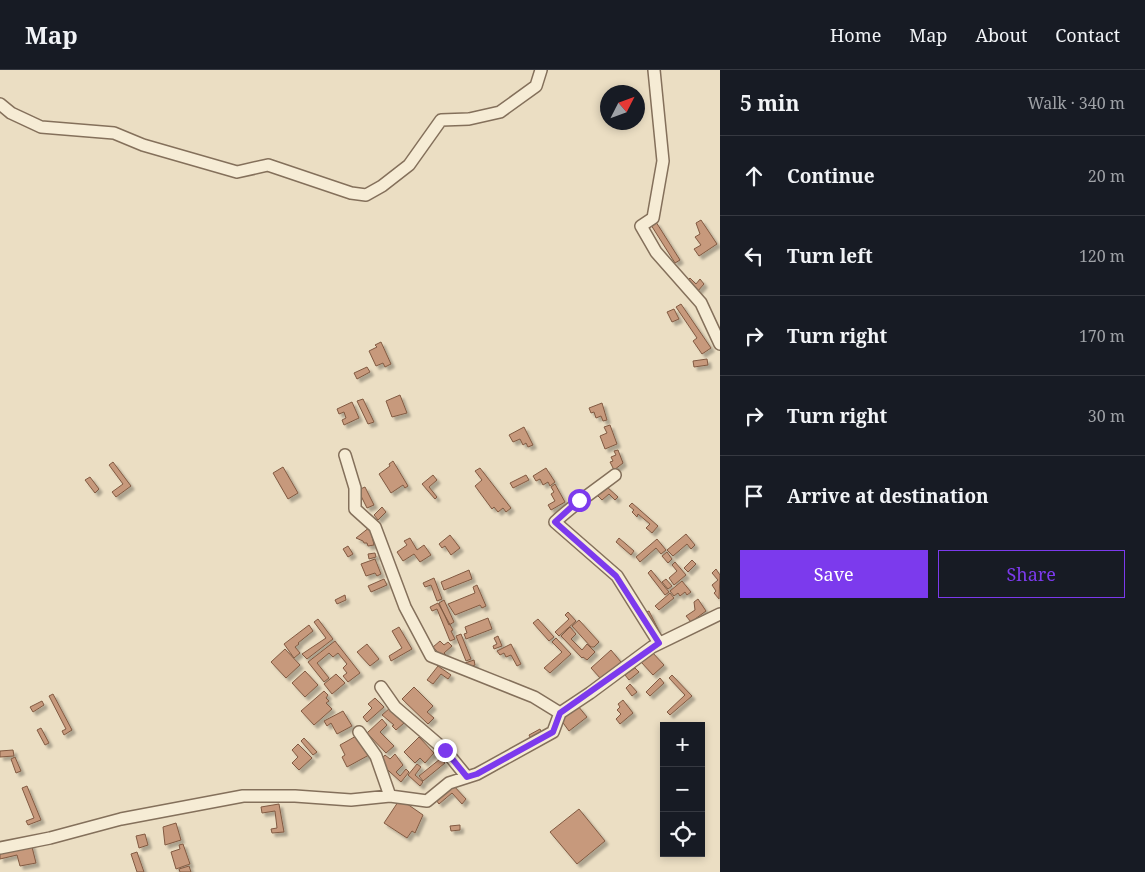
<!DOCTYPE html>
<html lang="en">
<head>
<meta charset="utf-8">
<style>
  :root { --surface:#171b24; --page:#242831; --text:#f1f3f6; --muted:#9ea1a6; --line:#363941; --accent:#7c3aed }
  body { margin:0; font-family:"Noto Serif",serif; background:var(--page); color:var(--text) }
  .controls { position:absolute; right:15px; bottom:15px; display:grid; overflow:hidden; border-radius:0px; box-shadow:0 2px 8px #0003 }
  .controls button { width:45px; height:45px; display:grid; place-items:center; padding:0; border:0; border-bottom:1px solid var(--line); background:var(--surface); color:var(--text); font:25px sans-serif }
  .compass { position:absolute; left:600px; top:15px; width:45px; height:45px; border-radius:50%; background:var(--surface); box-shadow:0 2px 8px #0003; rotate:48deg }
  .stop { position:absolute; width:15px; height:15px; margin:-11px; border:4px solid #7c3aed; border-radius:50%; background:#fff }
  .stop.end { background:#7c3aed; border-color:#fff; box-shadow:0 1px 5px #0008 }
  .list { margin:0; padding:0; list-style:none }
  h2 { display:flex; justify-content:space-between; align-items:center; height:65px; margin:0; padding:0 20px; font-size:21px }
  h2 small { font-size:16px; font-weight:400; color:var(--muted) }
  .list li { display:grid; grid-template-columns:32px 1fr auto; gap:15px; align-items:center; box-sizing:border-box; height:80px; padding:0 20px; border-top:1px solid var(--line) }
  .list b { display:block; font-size:19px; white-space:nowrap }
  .list em { font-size:16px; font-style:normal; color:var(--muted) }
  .actions { display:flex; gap:10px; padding:15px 20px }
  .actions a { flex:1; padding:11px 0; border:1px solid var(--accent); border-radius:0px; text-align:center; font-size:18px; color:var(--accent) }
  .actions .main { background:var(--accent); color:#fff }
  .icon { flex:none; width:28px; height:28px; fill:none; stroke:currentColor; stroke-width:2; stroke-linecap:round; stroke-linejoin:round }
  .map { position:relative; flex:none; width:720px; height:802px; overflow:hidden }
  header { display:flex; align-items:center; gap:30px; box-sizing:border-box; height:70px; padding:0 25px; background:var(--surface); border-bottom:1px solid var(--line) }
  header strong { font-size:24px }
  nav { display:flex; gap:28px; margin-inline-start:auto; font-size:18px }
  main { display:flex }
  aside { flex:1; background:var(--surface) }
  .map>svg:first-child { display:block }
  .building { fill:#c7997b; stroke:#815a42; filter:url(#shadow) }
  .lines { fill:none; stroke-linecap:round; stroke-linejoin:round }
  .minor-casing { stroke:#84705b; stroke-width:14 }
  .minor { stroke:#f6ecd5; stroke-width:11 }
  .route { stroke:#7c3aed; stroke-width:6 }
</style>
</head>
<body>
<header>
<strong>Map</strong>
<nav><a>Home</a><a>Map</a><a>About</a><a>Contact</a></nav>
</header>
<main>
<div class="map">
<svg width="720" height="802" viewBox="0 0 720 802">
  <defs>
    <filter id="shadow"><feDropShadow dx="3.5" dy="3.5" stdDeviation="1" flood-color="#0004"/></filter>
  </defs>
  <rect width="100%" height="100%" fill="#ebdec3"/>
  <path class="building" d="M701,150L717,174L699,186L694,179L701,175L695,167L700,164L696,153Z
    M656,152L680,190L675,193L651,155Z
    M690,208L696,214L700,209L704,214L697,222L686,212Z
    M681,234L711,278L702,284L693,271L697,268L676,237Z
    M674,239L679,249L672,252L667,242Z
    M381,272L391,294L385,297L383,293L376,296L369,281L377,277L375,275Z
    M707,289L708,295L694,297L693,291Z
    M367,297L370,302L357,309L354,303Z
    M400,325L407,343L392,347L386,331Z
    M363,329L374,352L368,354L357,331Z
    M352,332L359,348L344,355L342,350L346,348L344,342L339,344L337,339Z
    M602,333L607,350L603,351L601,346L596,348L594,342L591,343L589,338Z
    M610,355L617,374L605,379L600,366L607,363L604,357Z
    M524,357L533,375L528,377L526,373L523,375L520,369L513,372L509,365Z
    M618,380L623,393L614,400L610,392L613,391L611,387L616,385L614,381Z
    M393,391L408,416L405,418L403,415L391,423L379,404L390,396L389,394Z
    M113,392L131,416L116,427L112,422L123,414L109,395Z
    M283,397L298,423L288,429L273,403Z
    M480,398L511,438L506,442L503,438L498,442L494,437L492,439L475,416L482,410L475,401Z
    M546,398L555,412L550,416L548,412L543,415L540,409L536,411L533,406Z
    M433,405L437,410L429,417L437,427L435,429L422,414Z
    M526,405L529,410L513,418L510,413Z
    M90,407L99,419L95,423L85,410Z
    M555,414L565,432L551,440L548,435L555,431L551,424L554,422L551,417Z
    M606,416L618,427L615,430L609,424L602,430L597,425Z
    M365,417L374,435L367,438L358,420Z
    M632,433L658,456L652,463L646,458L650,454L638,444L637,447L632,442L634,440L629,436Z
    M382,437L386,442L378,450L374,445Z
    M370,457L374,475L368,476L367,473H364L363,471L356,468Z
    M686,464L695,475L691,479L687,474L673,486L667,480Z
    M450,465L460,478L451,485L445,476L442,478L439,474Z
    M410,468L417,480L424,475L431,485L420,492L414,484L403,491L397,482L407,475L404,471Z
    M619,468L634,481L631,485L616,472Z
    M657,469L666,480L661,484L656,478L640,492L636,487Z
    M348,476L353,484L348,487L343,479Z
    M667,482L672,489L668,493L662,486Z
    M375,483L376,487L369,489L368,484Z
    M375,489L381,504L377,506L375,503L366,506L361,494Z
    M692,490L696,494L688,502L684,498Z
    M675,492L686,505L674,515L669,508L677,501L672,495Z
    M716,499L720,505L719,529L714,523L716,521L712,515L718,510L712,503Z
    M469,500L472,509L444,520L441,512Z
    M651,500L669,522L665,525L648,503Z
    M434,508L442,529L437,531L431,515L425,517L423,513Z
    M384,509L387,515L371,522L368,516Z
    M666,509L672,516L668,519L662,512Z
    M682,511L691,522L687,525L685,522L680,526L678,523L674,526L670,521Z
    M477,515L486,536L482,538L480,535L455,545L448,534L475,523L473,517Z
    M670,523L674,528L659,540L655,536Z
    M345,525L346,530L337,534L335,530Z
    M698,529L706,541L691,552L686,546L695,540L694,532Z
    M444,530L454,552L449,555L439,533Z
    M438,533L453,560L451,561L455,569L450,571L437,539L432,541L430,537Z
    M649,541L658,559L654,561L646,542Z
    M568,542L576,551L559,566L555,562L569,549L565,545Z
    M488,548L492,559L466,569L464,564L467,563L465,557Z
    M318,549L333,569L307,589L302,584L326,568L314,552Z
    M538,549L554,567L549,571L533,553Z
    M579,550L599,572L594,577H591L572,556Z
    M309,555L313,561L298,573L299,574L295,577L300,583L294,588L284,574Z
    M399,557L412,579L391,591L389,586L402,578L392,561Z
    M570,557L576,564L571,569L582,580L587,574L595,582L587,590L583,587L582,588L561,566Z
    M461,564L471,589L466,591L456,566Z
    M498,566L502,576L494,579L493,576L497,574L494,568Z
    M556,568L571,584L550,603L544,598L562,582L552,572Z
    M335,571L360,603L348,612L343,606L347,603L343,598L347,594L338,583L333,587L329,583L317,593L329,608L324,612L308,592Z
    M440,571L444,575L448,572L452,576L444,583L448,587L445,590L433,577Z
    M367,574L379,589L370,596L357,582Z
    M511,574L521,594L517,596L511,585L506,587L504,583L500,585L497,581Z
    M285,579L300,595L286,608L271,592Z
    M611,580L621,592L601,609L591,598Z
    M652,582L664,595L653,605L641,592Z
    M474,590L475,595L467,598L465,593Z
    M438,596L451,605L448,609L441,604L433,614L427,610Z
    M635,598L639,602L629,610L625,605Z
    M305,601L318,615L305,627L292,613Z
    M336,604L345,613L332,624L324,614Z
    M672,605L692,626L670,645L667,642L685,625L669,608Z
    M660,608L664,613L650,626L646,622Z
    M630,614L637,622L632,626L626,618Z
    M414,617L433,636L427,642L434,648L428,654L402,629Z
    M324,621L328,625L326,628L329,631L326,633L332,639L314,655L301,641Z
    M53,624L72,660L64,665L62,661L66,659L49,626Z
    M375,628L384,637L367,652L363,647L372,638L368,634Z
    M623,630L633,643L620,654L616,649L621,644L617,640L620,637L618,634Z
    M42,631L44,635L33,642L30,637Z
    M578,636L587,647L569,661L561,650Z
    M390,638L404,653L396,660L392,656L394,655L382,645Z
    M343,641L352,656L337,664L331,653L327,656L324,651Z
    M382,649L387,655L380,662L394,676L386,683L367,663Z
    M41,658L49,673L45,675L37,660Z
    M540,659L542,664L531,669L529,665Z
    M358,665L369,685L347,697L342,687L345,685L340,675Z
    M419,667L434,683L425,693L420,688L415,693L404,682Z
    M304,668L317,682L313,685L301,671Z
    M298,674L312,688L299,700L292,693L298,687L292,680Z
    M13,680L14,686L0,687V681Z
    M395,684L403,695L396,702L400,706L406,699L409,702L401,712L379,692L385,685L390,689Z
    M15,687L21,701L16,703L11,689Z
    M440,689L445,693L423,711L419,706Z
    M417,694L421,697L415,705L423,712L420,716L408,705Z
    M453,715L466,729L462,734L452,723L439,734L436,730Z
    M27,716L41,750L28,755L26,751L34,748L22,718Z
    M400,729L423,745L415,763L412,761L407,768L384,753Z
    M279,734L284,762L272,763L271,759L277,758L275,741L262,743L261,737Z
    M579,739L605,771L577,794L550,762Z
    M176,753L181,770L165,775L163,757Z
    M460,755V760L451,761L450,756Z
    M145,764L148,775L139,778L136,766Z
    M31,773L36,793L20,796L17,785L0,789V781Z
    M183,774L190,794L176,799L171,782L180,779L179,775Z
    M137,782L144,802H137L131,784Z
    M189,796L191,802H180L179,799Z"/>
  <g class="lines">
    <g class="minor-casing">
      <path id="minor" d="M654,0L663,91L653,148L641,156L656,182L701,233L720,274
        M0,34L11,43L41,57L114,63L143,75L237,102L268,95L351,123L366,125L382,116L409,95L441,50L469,49L500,42L536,16L541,0
        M345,385L355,418V439L375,457L405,537L431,586L534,627L560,643
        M615,405C594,421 574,434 555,452L617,506L659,573
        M381,617L395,637L445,680L467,707
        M359,662L376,686L390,726
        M0,778L50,768L121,749L243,726H295L351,730L390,726L427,731L449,713L477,704L553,662L560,643L590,623L652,577L720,544"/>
    </g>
    <use href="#minor" class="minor"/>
  </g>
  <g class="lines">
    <path class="route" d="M445,680L467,707L477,704L553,662L560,643L659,573L616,506L555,452L579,430"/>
  </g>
</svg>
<div class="controls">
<button>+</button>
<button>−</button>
<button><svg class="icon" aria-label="locate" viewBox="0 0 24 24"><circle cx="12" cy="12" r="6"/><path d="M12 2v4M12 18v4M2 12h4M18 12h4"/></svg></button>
</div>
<svg class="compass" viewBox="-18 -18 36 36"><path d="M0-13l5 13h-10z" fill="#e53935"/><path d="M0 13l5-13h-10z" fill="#9ea1a6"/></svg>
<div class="stop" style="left:579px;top:430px"></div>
<div class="stop end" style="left:445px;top:680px"></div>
</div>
<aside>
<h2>5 min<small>Walk · 340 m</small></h2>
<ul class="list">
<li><svg class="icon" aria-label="ahead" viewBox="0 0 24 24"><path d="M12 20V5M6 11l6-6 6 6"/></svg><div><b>Continue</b></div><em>20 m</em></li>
<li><svg class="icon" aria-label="left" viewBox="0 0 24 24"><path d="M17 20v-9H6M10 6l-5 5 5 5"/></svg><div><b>Turn left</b></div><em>120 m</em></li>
<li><svg class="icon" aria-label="right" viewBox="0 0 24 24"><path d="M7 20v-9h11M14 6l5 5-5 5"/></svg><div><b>Turn right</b></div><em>170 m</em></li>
<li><svg class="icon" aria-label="right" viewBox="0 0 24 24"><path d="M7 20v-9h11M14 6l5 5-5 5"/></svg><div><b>Turn right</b></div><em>30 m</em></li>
<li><svg class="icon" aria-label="arrive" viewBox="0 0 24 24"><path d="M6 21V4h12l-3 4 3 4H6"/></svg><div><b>Arrive at destination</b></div></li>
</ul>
<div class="actions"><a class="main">Save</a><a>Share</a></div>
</aside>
</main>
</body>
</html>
